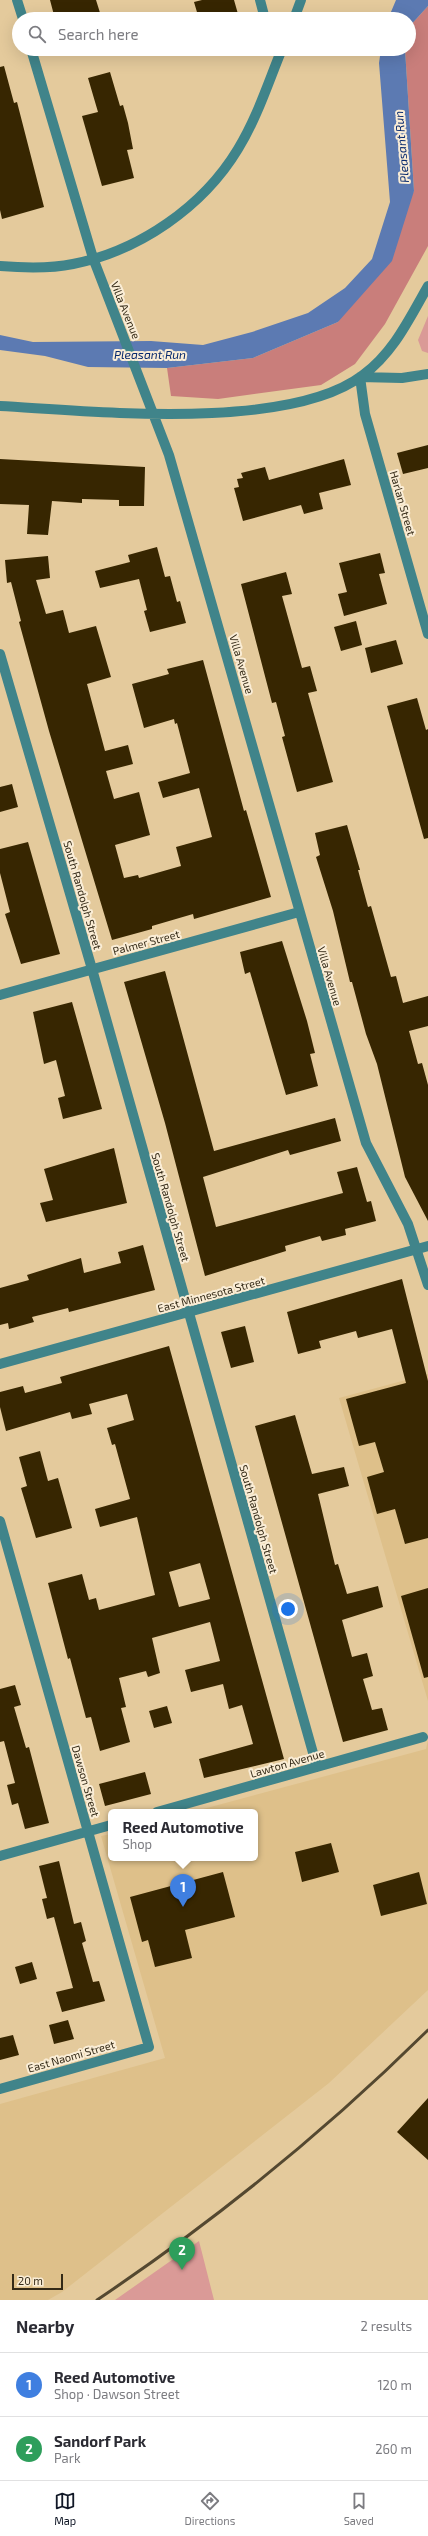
<!DOCTYPE html>
<html lang="en">
<head>
<meta charset="utf-8">
<style>
  :root { --surface:#fff; --page:#f7f7f7; --text:#2b2b33; --muted:#7c7c81; --line:#e1e1e2; --accent:#111827 }
  body { margin:0; font-family:"Exo 2",sans-serif; background:var(--page); color:var(--text) }
  .scale { position:absolute; left:12px; bottom:10px; width:51px; box-sizing:border-box; padding-left:4px; border:2px solid #342a17; border-top:0; font-size:11px; line-height:14px; white-space:nowrap; color:#342a17; -webkit-text-stroke:3px #faedd6; paint-order:stroke }
  .you { position:absolute; left:288px; top:1609px; width:14px; height:14px; margin:-10px; border:3px solid #fff; border-radius:50%; background:#1a73e8; box-shadow:0 0 0 6px #1a73e833 }
  .badge { display:grid; place-items:center; width:26px; height:26px; border-radius:50%; background:var(--accent); color:#fff; font-size:13px; font-weight:700 }
  .pin { position:absolute; translate:-50% -33px; filter:drop-shadow(0 1px 2px #0008) }
  .pin::after { content:''; position:absolute; top:21px; width:14px; height:12px; background:inherit; clip-path:polygon(0 0,100% 0,50% 100%) }
  .popup { position:absolute; left:108px; top:1809px; width:150px; height:52px; box-sizing:border-box; display:grid; place-content:center; border-radius:6px; background:var(--surface); filter:drop-shadow(0 1px 3px #0005); font-size:13px; white-space:nowrap; color:var(--muted) }
  .popup b { font-size:15px; color:var(--text) }
  .popup::after { content:''; position:absolute; left:50%; top:100%; margin-left:-8px; border:8px solid transparent; border-top-color:var(--surface) }
  .list { margin:0; padding:0; list-style:none }
  h2 { display:flex; justify-content:space-between; align-items:center; height:52px; margin:0; padding:0 16px; font-size:17px }
  h2 small { font-size:13px; font-weight:400; color:var(--muted) }
  .list li { display:grid; grid-template-columns:26px 1fr auto; gap:12px; align-items:center; box-sizing:border-box; height:64px; padding:0 16px; border-top:1px solid var(--line) }
  .list b { display:block; font-size:15px; white-space:nowrap }
  .list p { margin:0; font-size:13px; white-space:nowrap; color:var(--muted) }
  .list em { font-size:13px; font-style:normal; color:var(--muted) }
  .icon { flex:none; width:22px; height:22px; fill:none; stroke:currentColor; stroke-width:2; stroke-linecap:round; stroke-linejoin:round }
  .map { position:relative; flex:none; width:428px; height:2300px; overflow:hidden }
  .search { position:absolute; background:var(--surface); box-shadow:0 4px 16px #0002; left:12px; right:12px; top:12px; height:44px; display:flex; align-items:center; gap:10px; box-sizing:border-box; padding:0 14px; border-radius:22px; color:var(--muted); font-size:15px }
  .sheet { height:180px; background:var(--surface) }
  nav { display:flex; justify-content:space-around; align-items:center; box-sizing:border-box; height:56px; border-top:1px solid var(--line); background:var(--surface); font-size:11px; color:var(--muted) }
  nav a { display:grid; justify-items:center; gap:2px }
  nav .on { color:var(--accent) }
  .map>svg:first-child { display:block }
  .built { fill:#dec08a }
  .green { fill:#da9a97 }
  .forest { fill:#c97e7b }
  .water { fill:#5c7ab2 }
  .building { fill:#372601; fill-rule:evenodd }
  .lines { fill:none; stroke-linecap:round; stroke-linejoin:round }
  .minor { stroke:#40848a; stroke-width:10 }
  .rail { stroke:#544830; stroke-width:3 }
  .labels { text-anchor:middle; dominant-baseline:central; stroke-width:4; stroke-linejoin:round; paint-order:stroke }
  .street-label { font-size:11px; fill:#342a17; stroke:#faedd6 }
  .water-label { font-size:12px; font-style:italic; fill:#07296d; stroke:#faedd6 }
</style>
</head>
<body>
<div class="map">
<svg width="428" height="2300" viewBox="0 0 428 2300">
  <rect width="100%" height="100%" fill="#e4ca9c"/>
  <path class="built" d="M428,1374V1701L339,1398Z
    M428,1740V1990L329,2083L62,2292L48,2300H0V2104L165,2058L101,1836L111,1834V1858H255V1812H192L426,1749Z"/>
  <path class="green" d="M428,316V353L422,351L418,340Z
    M199,2241L214,2300H115Z"/>
  <path class="forest" d="M428,6V246L385,324L355,364L321,385L218,399L171,396L167,368L253,358L338,322L414,191L405,49H409V27Z"/>
  <path class="water" d="M396,0H428V6L409,27V19H388Z
    M381,49H405L414,191L392,261L338,322L253,358L167,368L88,367L45,356L0,350V335L33,342L151,341L203,345L252,332L308,313L345,288L372,259L390,202L379,63Z"/>
  <path class="building" d="M50,0H96L101,16L89,19H55Z
    M202,0H234L238,14L217,19H199L194,2Z
    M4,66L14,103L17,102L44,207L2,219L0,210V67Z
    M110,72L120,106L123,105L128,123L133,149L127,150L134,178L102,186L82,116L98,112L88,78Z
    M428,445V468L403,474L397,453Z
    M0,459L145,467L144,506H119V500L82,499V503L52,501L48,535L27,534L29,505L0,504Z
    M344,459L351,485L319,493L323,509L304,514L301,505L243,521L234,488L239,487L237,479L243,478L241,473L265,467L269,480Z
    M157,547L165,577L170,576L177,602L180,601L186,623L150,632L144,611L147,610L139,579L100,588L95,571L130,562L128,555Z
    M380,553L385,573L379,574L387,604L344,616L338,594L347,592L339,563Z
    M48,556L50,578L36,580L46,614L63,610L69,633L96,626L111,677L87,684L105,751L128,745L133,764L106,771L114,799L139,792L150,835L115,845L124,878L138,875L139,878L181,866L176,847L212,837L199,788L163,798L158,782L190,773L177,723L175,724L174,719L144,728L132,684L169,674L167,669L203,660L244,811L246,810L271,897L194,919L193,914L152,926V929L112,940L49,731L19,622L21,621L11,582L7,583L5,560Z
    M286,572L292,594L282,596L302,668L310,666L317,691L308,693L333,782L297,792L282,737L285,736L276,702L272,703L241,584Z
    M356,621L362,645L341,651L334,627Z
    M396,640L403,664L371,673L365,648Z
    M417,698L426,730L428,729V838L424,839L387,706Z
    M12,784L18,807L0,812V787Z
    M347,825L360,870H358L368,907L371,906L391,977L396,976L403,1003L428,996V1026L409,1031L418,1064L422,1063L428,1085V1221L405,1177L377,1064L366,1034L352,982H350L333,911L316,857L320,855L315,833Z
    M28,842L60,954L21,964L5,914L10,912L0,873V849Z
    M282,941L307,1021L315,1053L310,1054L318,1086L286,1095L250,972L245,974L240,952Z
    M165,971L214,1151L335,1118L341,1141L290,1155L288,1150L203,1177L216,1227L343,1193L337,1172L357,1167L367,1202L371,1201L376,1221L345,1229L346,1235L322,1241L320,1236L285,1246L286,1251L205,1276L165,1123L124,982Z
    M72,1002L102,1109L63,1119L58,1098L65,1096L56,1060L44,1064L33,1012Z
    M114,1148L127,1203L46,1222L40,1203L53,1200L44,1169Z
    M143,1245L155,1290L69,1312L68,1308L32,1317L34,1322L9,1329L8,1323L0,1325V1288L29,1280L27,1275L81,1258L84,1273L121,1263L118,1252Z
    M402,1279L428,1381V1538L405,1544L395,1509L377,1514L367,1477L384,1472L375,1442L359,1446L346,1399L406,1383L392,1329L358,1338L356,1331L319,1341L321,1348L298,1354L287,1312Z
    M245,1326L254,1362L231,1368L221,1332Z
    M169,1346L284,1759L204,1778L199,1759L253,1744L242,1705L229,1709L223,1684L191,1692L185,1670L220,1661L210,1622L152,1638L160,1673L148,1677L146,1671L119,1678L126,1707L121,1708L130,1742L100,1751L91,1717L86,1718L70,1658L68,1659L48,1583L82,1574L89,1600L96,1598L99,1610L155,1595L137,1517L100,1527L95,1509L130,1499L115,1444L112,1445L107,1428L134,1420L127,1394L89,1404L92,1414L72,1419L70,1412L6,1431L0,1407V1392L23,1386L25,1393L62,1383L60,1377ZM200,1563L210,1599L179,1607L169,1572Z
    M295,1415L312,1474L344,1467L349,1486L318,1494L335,1565L338,1564L347,1594L378,1586L383,1607L342,1620L352,1657L367,1653L373,1676L363,1679L372,1710L382,1708L388,1730L343,1742L255,1426Z
    M40,1451L48,1481L58,1478L72,1528L36,1538L21,1488L27,1486L19,1457Z
    M428,1588V1677L424,1678L401,1596Z
    M15,1685L21,1705L14,1707L26,1748L29,1747L49,1823L25,1829L18,1803L12,1805L7,1785L15,1783L4,1741L0,1742V1689Z
    M167,1706L172,1723L154,1728L149,1711Z
    M145,1772L151,1794L105,1806L99,1784Z
    M331,1843L339,1872L302,1882L295,1852Z
    M59,1861L74,1924L81,1922L86,1941L82,1943L93,1982L99,1981L105,2001L62,2012L56,1992L73,1988L54,1917L47,1919L42,1899L47,1898L39,1866Z
    M223,1872L235,1917L185,1930L192,1958L155,1967L148,1940L142,1942L130,1897Z
    M419,1872L427,1904L381,1916L373,1885Z
    M32,1962L37,1979L20,1984L15,1967Z
    M68,2020L74,2039L54,2044L49,2025Z
    M13,2035L19,2055L0,2060V2038Z
    M428,2098V2160L397,2132Z"/>
  <g class="lines">
    <path class="minor" d="M17,0L23,19
      M260,0L265,19
      M294,19L301,0
      M31,49L93,258L169,455L366,1143L408,1224L428,1285
      M0,266C24,268 49,269 73,264C139,251 203,207 238,149C257,118 268,83 282,49
      M360,377L365,414L428,634
      M360,377L402,378L428,374
      M0,406C92,411 288,432 363,375C394,352 409,319 428,286
      M0,654L92,969L317,1767
      M0,995L299,912
      M0,1364L428,1246
      M0,1521L149,2047L0,2089
      M157,1812L423,1737
      M0,1856L111,1825"/>
    <path class="rail" d="M97,2300C216,2220 327,2130 428,2030"/>
  </g>
  <g class="labels">
    <g class="street-label">
      <text transform="translate(126 310) rotate(68)">Villa Avenue</text>
      <text transform="translate(403 503) rotate(74)">Harlan Street</text>
      <text transform="translate(242 664) rotate(74)">Villa Avenue</text>
      <text transform="translate(83 895) rotate(74)">South Randolph Street</text>
      <text transform="translate(146 942) rotate(-15)">Palmer Street</text>
      <text transform="translate(330 976) rotate(74)">Villa Avenue</text>
      <text transform="translate(171 1207) rotate(74)">South Randolph Street</text>
      <text transform="translate(211 1294) rotate(-15)">East Minnesota Street</text>
      <text transform="translate(259 1519) rotate(74)">South Randolph Street</text>
      <text transform="translate(287 1763) rotate(-16)">Lawton Avenue</text>
      <text transform="translate(86 1781) rotate(74)">Dawson Street</text>
      <text transform="translate(71 2056) rotate(-16)">East Naomi Street</text>
    </g>
    <g class="water-label">
      <text transform="translate(401 147) rotate(-95)">Pleasant Run</text>
      <text x="150" y="354">Pleasant Run</text>
    </g>
  </g>
</svg>
<div class="scale">20 m</div>
<div class="you"></div>
<div class="pin badge" style="left:183px;top:1907px;background:#3f7fe0">1</div>
<div class="popup"><b>Reed Automotive</b>Shop</div>
<div class="pin badge" style="left:182px;top:2270px;background:#2e9e5b">2</div>
<div class="search"><svg class="icon" aria-label="search" viewBox="0 0 24 24"><circle cx="10" cy="10" r="6"/><path d="M15 15l6 6"/></svg>Search here</div>
</div>
<section class="sheet">
<h2>Nearby<small>2 results</small></h2>
<ul class="list">
<li><span class="badge" style="background:#3f7fe0">1</span><div><b>Reed Automotive</b><p>Shop · Dawson Street</p></div><em>120 m</em></li>
<li><span class="badge" style="background:#2e9e5b">2</span><div><b>Sandorf Park</b><p>Park</p></div><em>260 m</em></li>
</ul>
</section>
<nav>
<a class="on"><svg class="icon" aria-label="map" viewBox="0 0 24 24"><path d="M3 6l6-2 6 2 6-2v14l-6 2-6-2-6 2zM9 4v14M15 6v14"/></svg>Map</a>
<a><svg class="icon" aria-label="directions" viewBox="0 0 24 24"><path d="M12 3l9 9-9 9-9-9zM9 14v-3h6M13 9l2 2-2 2"/></svg>Directions</a>
<a><svg class="icon" aria-label="saved" viewBox="0 0 24 24"><path d="M7 4h10v16l-5-4-5 4z"/></svg>Saved</a>
</nav>
</body>
</html>
